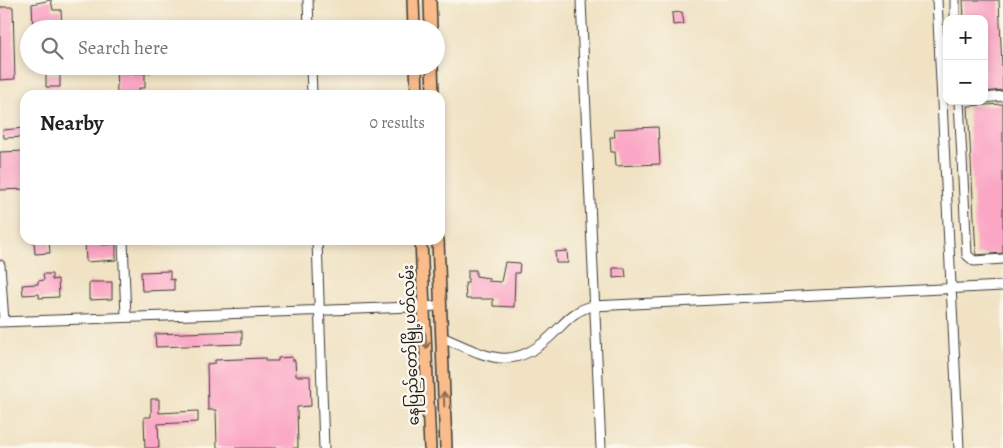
<!DOCTYPE html>
<html lang="en">
<head>
<meta charset="utf-8">
<style>
  :root { --surface:#fff; --page:#f2f2f2; --text:#222; --muted:#767676; --line:#e0e0e0 }
  body { margin:0; font-family:Alegreya,"Noto Sans Myanmar",serif; background:var(--page); color:var(--text) }
  .controls { position:absolute; right:15px; top:15px; display:grid; overflow:hidden; border-radius:10px; box-shadow:0 2px 8px #0003 }
  .controls button { width:45px; height:45px; display:grid; place-items:center; padding:0; border:0; border-bottom:1px solid var(--line); background:var(--surface); color:var(--text); font:25px sans-serif }
  .list { margin:0; padding:0; list-style:none }
  h2 { display:flex; justify-content:space-between; align-items:center; height:65px; margin:0; padding:0 20px; font-size:21px }
  h2 small { font-size:16px; font-weight:400; color:var(--muted) }
  .icon { flex:none; width:28px; height:28px; fill:none; stroke:currentColor; stroke-width:2; stroke-linecap:round; stroke-linejoin:round }
  .map { position:relative; flex:none; width:1003px; height:448px; overflow:hidden }
  .search { position:absolute; background:var(--surface); box-shadow:0 2px 8px #0003; left:20px; top:20px; width:425px; height:55px; display:flex; align-items:center; gap:12px; box-sizing:border-box; padding:0 18px; border-radius:28px; color:var(--muted); font-size:19px }
  .panel { position:absolute; background:var(--surface); box-shadow:0 2px 8px #0003; left:20px; top:90px; width:425px; height:155px; border-radius:15px }
  .map>svg:first-child { display:block }
  .building { fill:#fba6c5 }
  .lines { fill:none; stroke-linecap:round; stroke-linejoin:round }
  .minor-casing { stroke:#3c3a35; stroke-width:11 }
  .major-casing { stroke:#3c3a35; stroke-width:14 }
  .minor { stroke:#fff; stroke-width:9 }
  .major { stroke:#fabc8b; stroke-width:11 }
  .oneway { stroke:#8b6c54 }
  .labels { text-anchor:middle; dominant-baseline:central; stroke-width:5; stroke-linejoin:round; paint-order:stroke }
  .street-label { font-size:15px; fill:#1c1c1c; stroke:#fbf7ec }
</style>
</head>
<body>
<div class="map">
<svg width="1003" height="448" viewBox="0 0 1003 448">
  <rect width="100%" height="100%" fill="#fbf7ec"/>
  <filter id="ink" filterUnits="userSpaceOnUse"><feTurbulence type="fractalNoise" baseFrequency=".02" numOctaves="2"/><feDisplacementMap in="SourceGraphic" scale="10" xChannelSelector="R" yChannelSelector="G"/><feConvolveMatrix kernelMatrix="1 2 1 2 8 2 1 2 1" color-interpolation-filters="sRGB"/></filter>
  <filter id="wash" filterUnits="userSpaceOnUse"><feTurbulence type="fractalNoise" baseFrequency=".0096" numOctaves="4" result="noise"/><feDisplacementMap in="SourceGraphic" scale="20" xChannelSelector="R" yChannelSelector="G"/><feGaussianBlur stdDeviation="1.12" result="paint"/><feColorMatrix in="noise" values="0 0 0 0 0 0 0 0 0 0 0 0 0 0 0 0 0 1.4 0 .05"/><feComposite in="paint" operator="in"/></filter>
  <g filter="url(#wash)">
    <rect width="100%" height="100%" fill="#f0e2c3"/>
    <g id="blocks">
      <path class="building" d="M51,0L53,10H61L62,29H33L32,4Z
        M963,0H999L1003,90L984,92V19H964Z
        M0,7H13L15,79L0,80Z
        M682,12L684,24L673,25L672,13Z
        M116,66L127,68V74L145,73V88H139L140,95H117Z
        M142,66H150V73H142Z
        M46,74H60V87H46Z
        M1003,104V253L976,255L968,106Z
        M658,127L660,164L616,166L615,152H611L610,137H615L614,129Z
        M25,128V137L4,138L3,130Z
        M25,151V189L0,190V152Z
        M34,240H49L50,253L35,254Z
        M85,240H101V245L116,244V260L86,262Z
        M567,251L568,263H556L555,252Z
        M505,262L520,263L519,273H515L514,307L493,306V299H466L465,283H468V270H476V276L489,278L488,281L501,282Z
        M613,268H625L626,277L613,278Z
        M170,271V280L174,279V290L142,291L141,272Z
        M43,274H52V280L58,279L59,297L39,298V294L23,295L22,285L38,284V281L44,280Z
        M89,282H112V299L89,300Z
        M242,331V344L156,347L155,334Z
        M292,357V360H295L296,376H310L311,406L297,407L298,448H217L216,410H208L207,364L215,363V360L265,358V361H278V358Z
        M151,399H159V413L198,411V422L158,424L159,448H145L144,417H151Z"/>
    </g>
  </g>
  <g filter="url(#ink)">
    <use href="#blocks" fill-opacity="0" stroke="#3c3a35" stroke-width="1"/>
    <g class="lines">
      <g class="minor-casing">
        <path id="minor" d="M308,0L309,29
          M581,0L601,448
          M937,0L959,448
          M955,0V19
          M311,66L312,95
          M984,98L1003,96
          M959,101L967,255L974,261L1003,259
          M123,240L126,317
          M317,240L324,448
          M0,265L4,322
          M0,322L440,306
          M442,337C490,358 514,374 556,331C568,319 575,310 593,306L1003,286"/>
      </g>
      <g class="major-casing">
        <path id="major" d="M413,0L414,29
          M430,0L431,29
          M416,66L417,95
          M432,66L433,95
          M421,240L430,448
          M438,240L446,448"/>
      </g>
      <use href="#minor" class="minor"/>
      <use href="#major" class="major"/>
    </g>
    <defs><path id="oneway-shaft" d="M-6 0H5M1.5-3L5.5 0L1.5 3" fill="none" stroke-width="1.6" stroke-linecap="round" stroke-linejoin="round" transform="scale(1.25)"/></defs>
    <g class="oneway">
      <use href="#oneway-shaft" transform="translate(426 341) rotate(86)"/>
      <use href="#oneway-shaft" transform="translate(444 399) rotate(-92)"/>
    </g>
  </g>
  <g class="labels">
    <g class="street-label">
      <text transform="translate(411 345) rotate(-92)">နေပြည်တော်မြို့ပတ်လမ်း</text>
    </g>
  </g>
</svg>
<div class="controls">
<button>+</button>
<button>−</button>
</div>
<div class="search"><svg class="icon" aria-label="search" viewBox="0 0 24 24"><circle cx="10" cy="10" r="6"/><path d="M15 15l6 6"/></svg>Search here</div>
<section class="panel">
<h2>Nearby<small>0 results</small></h2>
<ul class="list">
</ul>
</section>
</div>
</body>
</html>
